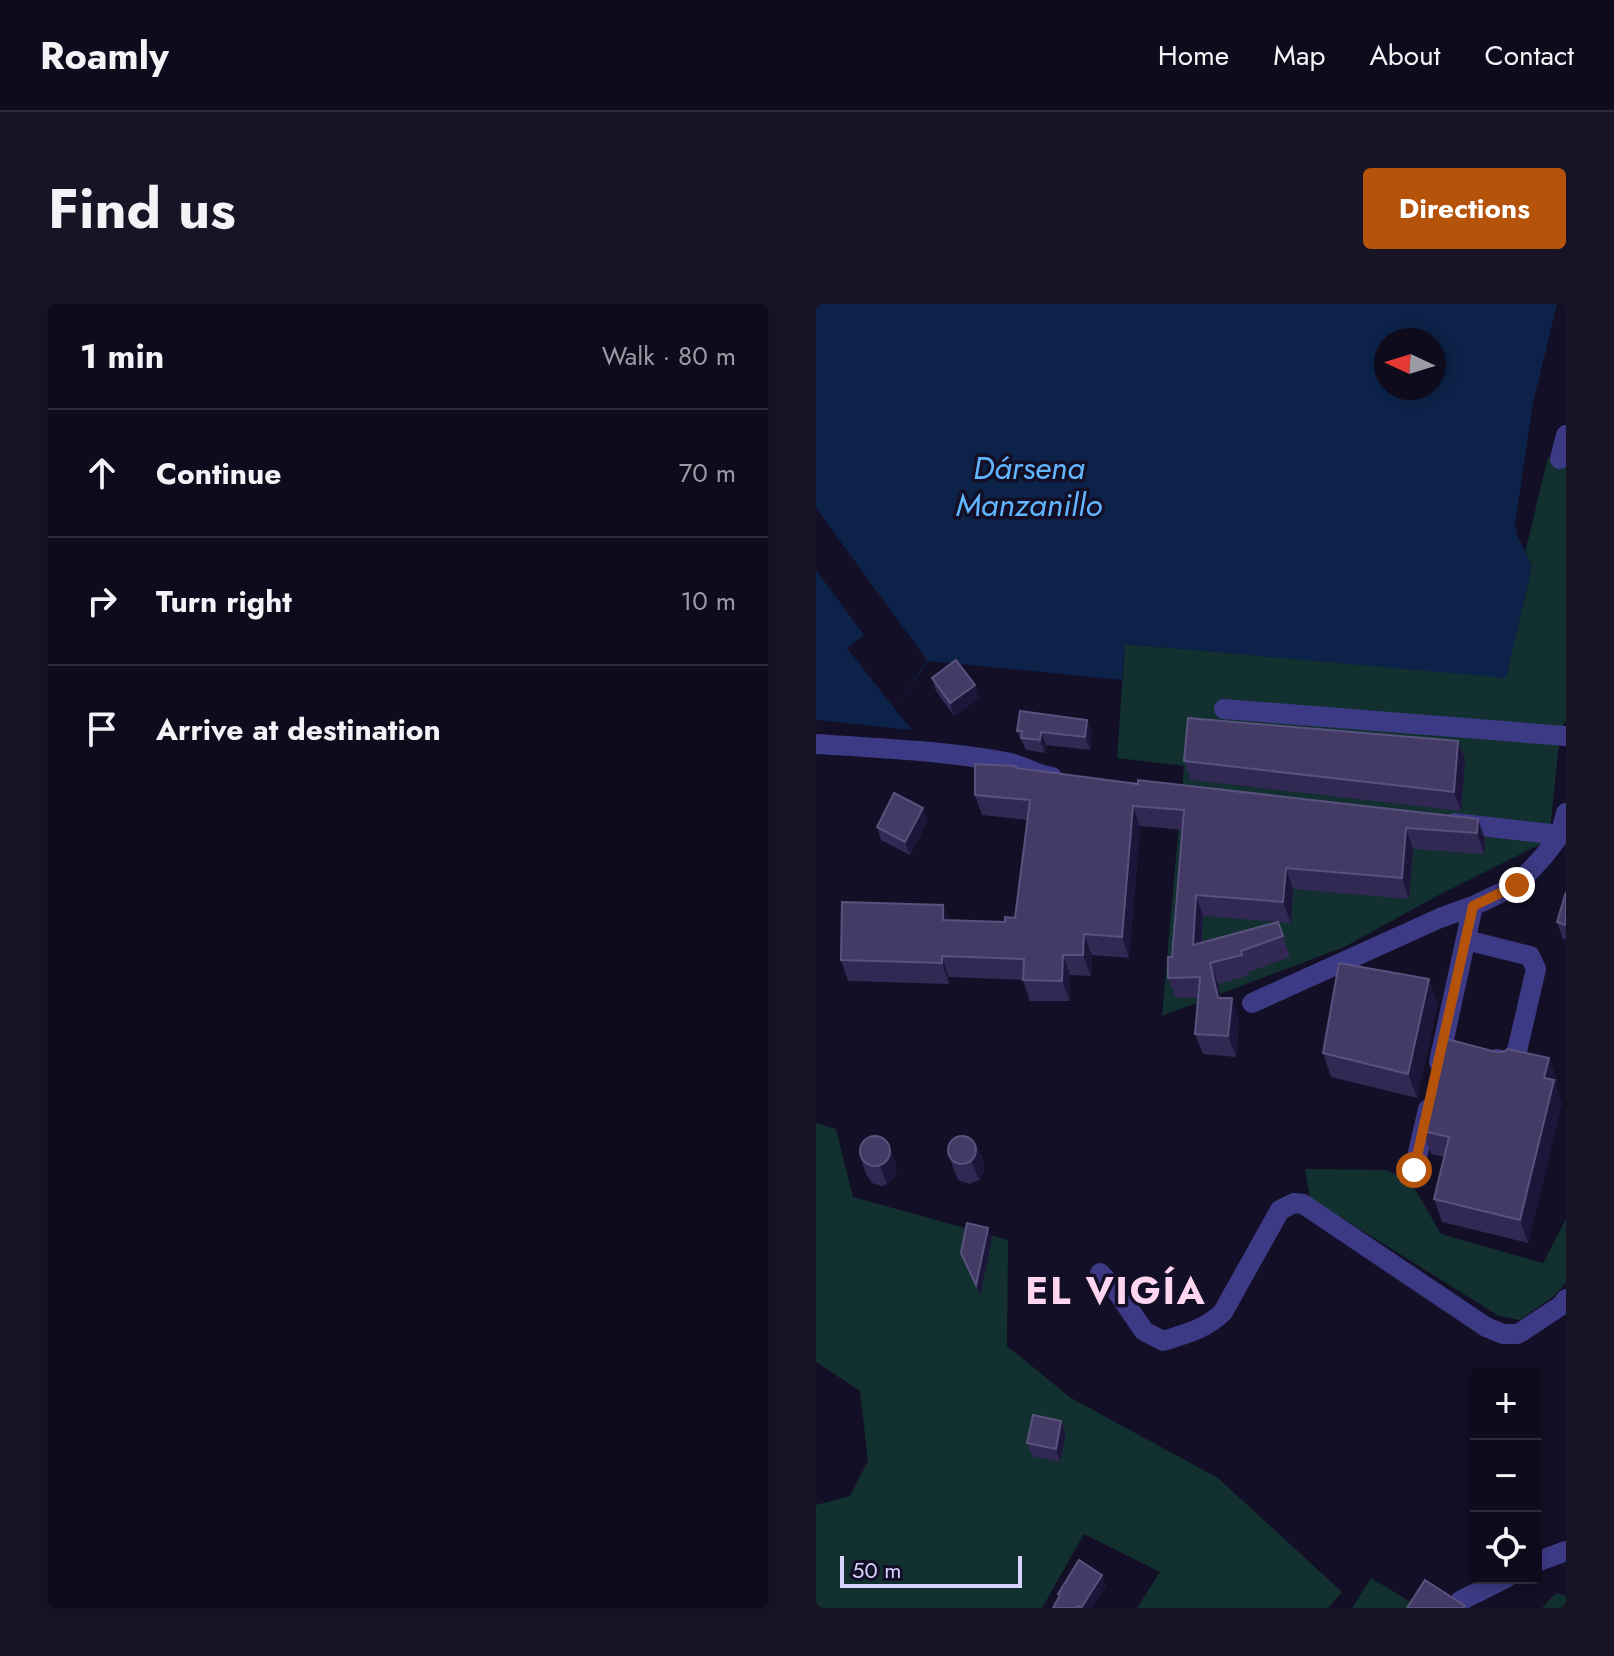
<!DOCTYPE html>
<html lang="en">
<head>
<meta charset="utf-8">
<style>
  :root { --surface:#0e0b1c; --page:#171425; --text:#f1f3f6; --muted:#9b9ba3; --line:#2e2b3b; --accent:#b45309 }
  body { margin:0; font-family:Jost,sans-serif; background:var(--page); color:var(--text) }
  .controls { position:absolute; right:24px; bottom:24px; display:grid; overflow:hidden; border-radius:8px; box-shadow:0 4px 12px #0003 }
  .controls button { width:72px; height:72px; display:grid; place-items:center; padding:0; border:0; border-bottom:2px solid var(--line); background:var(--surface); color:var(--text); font:40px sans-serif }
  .compass { position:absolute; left:558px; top:24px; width:72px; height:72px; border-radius:50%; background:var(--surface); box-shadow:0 4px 12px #0003; rotate:274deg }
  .scale { position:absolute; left:24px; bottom:20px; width:182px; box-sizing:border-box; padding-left:8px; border:4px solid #d9d4ff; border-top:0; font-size:22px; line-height:28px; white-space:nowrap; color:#d9d4ff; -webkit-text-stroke:6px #130f26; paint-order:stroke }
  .stop { position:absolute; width:24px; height:24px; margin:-18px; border:6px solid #b45309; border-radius:50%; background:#fff }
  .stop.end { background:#b45309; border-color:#fff; box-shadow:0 2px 8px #0008 }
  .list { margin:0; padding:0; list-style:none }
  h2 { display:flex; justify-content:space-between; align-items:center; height:104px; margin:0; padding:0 32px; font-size:34px }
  h2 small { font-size:26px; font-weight:400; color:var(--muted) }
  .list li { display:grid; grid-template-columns:52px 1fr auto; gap:24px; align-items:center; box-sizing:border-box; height:128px; padding:0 32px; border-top:2px solid var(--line) }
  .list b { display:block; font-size:30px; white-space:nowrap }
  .list em { font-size:26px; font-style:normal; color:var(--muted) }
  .icon { flex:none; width:44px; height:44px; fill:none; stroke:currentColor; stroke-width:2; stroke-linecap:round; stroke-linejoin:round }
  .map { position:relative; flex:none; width:750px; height:1304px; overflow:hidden; border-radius:8px }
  header { display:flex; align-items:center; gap:48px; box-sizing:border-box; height:112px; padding:0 40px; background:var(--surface); border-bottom:2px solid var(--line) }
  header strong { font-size:38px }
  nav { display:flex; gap:44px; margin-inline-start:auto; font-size:28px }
  .intro { display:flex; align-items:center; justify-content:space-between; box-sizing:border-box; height:192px; padding:0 48px }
  h1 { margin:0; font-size:56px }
  .button { padding:20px 36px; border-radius:8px; background:var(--accent); color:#fff; font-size:28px; font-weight:700 }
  main { display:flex; gap:48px; padding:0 48px }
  aside { flex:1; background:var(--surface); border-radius:8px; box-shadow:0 4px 12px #0003 }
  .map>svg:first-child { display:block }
  .green { fill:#12302f }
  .water { fill:#0c2248; fill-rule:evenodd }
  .pier { fill:#130f26 }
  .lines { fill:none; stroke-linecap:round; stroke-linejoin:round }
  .minor { stroke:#3d3a85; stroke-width:20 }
  .wall { fill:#312854 }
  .shaded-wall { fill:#1d163a }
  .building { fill:#433a66; stroke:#5a527e; stroke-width:2 }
  .route { stroke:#b45309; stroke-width:10 }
  .labels { text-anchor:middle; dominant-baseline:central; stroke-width:7; stroke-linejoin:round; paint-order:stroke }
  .water-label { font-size:32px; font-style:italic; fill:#62b6ff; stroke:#130f26 }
  .district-label { font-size:38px; font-weight:bold; letter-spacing:2px; fill:#ffd6f0; stroke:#130f26 }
</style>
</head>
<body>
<header>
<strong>Roamly</strong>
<nav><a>Home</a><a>Map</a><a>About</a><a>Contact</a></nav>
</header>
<div class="intro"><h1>Find us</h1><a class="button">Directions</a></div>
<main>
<aside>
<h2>1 min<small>Walk · 80 m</small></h2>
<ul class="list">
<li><svg class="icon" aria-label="ahead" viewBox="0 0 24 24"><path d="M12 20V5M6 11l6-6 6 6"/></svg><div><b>Continue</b></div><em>70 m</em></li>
<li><svg class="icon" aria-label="right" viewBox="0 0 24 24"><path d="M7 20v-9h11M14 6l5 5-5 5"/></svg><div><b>Turn right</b></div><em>10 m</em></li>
<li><svg class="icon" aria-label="arrive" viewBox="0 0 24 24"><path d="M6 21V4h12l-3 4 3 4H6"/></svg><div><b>Arrive at destination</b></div></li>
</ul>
</aside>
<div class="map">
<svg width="750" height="1304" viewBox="0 0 750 1304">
  <rect width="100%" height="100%" fill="#130f26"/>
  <path class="green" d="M732,153L750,157V418L747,420L742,449L733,536L621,592L528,643L346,712L368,462L301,454L309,340L690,373L716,262L709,249Z
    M0,819L20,825L37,893L192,936L191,1042L255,1094L402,1174L526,1288L512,1304H321L344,1268L268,1230L226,1304H0V1201L34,1192L52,1157L44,1087L0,1058Z
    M489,865L570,866L595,878L625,930L727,959L750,915V979L738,992L704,1016L683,1012L494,894Z
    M555,1274L598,1300L595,1304H536Z
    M740,1289L750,1292V1304H726Z"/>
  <path class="water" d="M0,0H741L717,99L699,220L702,233L716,262L690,374L309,340L306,376L112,357L79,405L96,426L0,416ZM570,36H618V84H570Z"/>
  <path class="pier" d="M0,204L111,356L79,405L31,344L48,331L0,266Z"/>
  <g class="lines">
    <path class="minor" d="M744,155L750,131
      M408,405L750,432
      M0,440C63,444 127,447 190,458C206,461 220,471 236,473
      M638,519L744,531
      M650,636L714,652L720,665L701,747L692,758L681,755
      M436,699L624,614L657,602L701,581L727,553L744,531L750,509
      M623,758L657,602
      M598,866L612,805
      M284,969L300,986L328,1027L347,1037C370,1030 390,1025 407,1008L464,906L478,899L487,900L670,1023L687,1030H702L746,1001L750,995
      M720,1258L750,1247
      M644,1297L690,1274"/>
  </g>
  <path class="wall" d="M116,374L159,381L163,394L138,412L120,387Z
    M201,427L276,428L274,446L230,441L229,449L210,446Z
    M642,437L649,455L645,507L375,476L368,457Z
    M200,464L322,480L662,515L669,536L668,550L597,545L593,595L477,585L475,619L387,612L386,639L462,618L474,653L433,668L434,671L402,680L405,694L423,715L420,753L387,750L379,730L382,694H360L352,674L356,653L367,526L324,522L313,654L276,651L275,672L254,671V697H214L207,676L133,673V680L32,677L25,656L127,601L133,616L189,618L199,614L212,516L166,511L159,491Z
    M112,517L94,551L65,536L61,523Z
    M741,618L750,621V636L747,635Z
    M622,699L601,794L515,773L507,749Z
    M680,748L733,754L741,777L740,782L746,799L712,939L626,918L618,895L628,853L615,850L607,827Z
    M160,840L167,858L168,868L163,876L154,880L144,877L141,874L134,855Z
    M73,841L81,865L78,874L71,880L66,882L56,879L50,870L44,852Z
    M245,1117L250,1130L244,1158L216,1152L211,1139Z"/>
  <path class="shaded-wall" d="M159,381L163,394L138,412L134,399Z
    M271,416L276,428L274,446L269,433Z
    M225,428L230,441L229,449L224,436Z
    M642,437L649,455L645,507L638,488Z
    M317,502L324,522L313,654L306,633Z
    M107,504L112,517L94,551L89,538Z
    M662,515L669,536L668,550L661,529Z
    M590,524L597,545L593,595L586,574Z
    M470,564L477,585L475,619L467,598Z
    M380,591L387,612L384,662L377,641Z
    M127,601L135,621L127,616Z
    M268,630L276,651L275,672L267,651Z
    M247,651L254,671V697L246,677Z
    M126,652L133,673V680L126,659Z
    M394,659L402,680L409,714L402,694Z
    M613,675L622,699L601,794L592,770Z
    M416,694L423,715L420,753L412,732Z
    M733,754L741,777L740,782L746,799L712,939L704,916L728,774Z
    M160,840L167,858L168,868L163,876L156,858Z
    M73,841L81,865L78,874L71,880L64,862Z
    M172,924L176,935L164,992L160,981Z
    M245,1117L250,1130L244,1158L240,1145Z
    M286,1271L290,1282L276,1304H265Z"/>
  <path class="building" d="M140,356L159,381L134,399L116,374Z
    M204,407L271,416L269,433L225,428L224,436L205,434L206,427H201Z
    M372,414L642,437L638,488L368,457Z
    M159,460L200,462V464L322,480V476L662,515L661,529L590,524L586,574L470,564L467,598L380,591L377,641L462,618L467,632L425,647L426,651L394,659L402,694H416L412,732L379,730L384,673L352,674V653H356L368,506L317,502L306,633L268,630L267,651H247L246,677L207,676L208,655L126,652V659L25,656L26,598L127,601V616L189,618V613L199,614L214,496L159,491Z
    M78,489L107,504L89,538L61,523Z
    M750,588V621L741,618Z
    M523,659L613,675L592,770L507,749Z
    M627,734L680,748H687L692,745L733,754L728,774L738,776L704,916L618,895L633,833L607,827Z
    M132 846a14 14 0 1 1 28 0a14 14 0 1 1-28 0Z
    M44 847a15 15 0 1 1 30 0a15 15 0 1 1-30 0Z
    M151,919L172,924L160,981L145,949Z
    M217,1111L245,1117L240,1145L211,1139Z
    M263,1256L286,1271L265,1304L262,1302L261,1304H237L244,1291L242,1290Z
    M609,1276L649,1302L647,1304H591Z"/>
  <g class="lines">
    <path class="route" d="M598,866L657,602L701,581"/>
  </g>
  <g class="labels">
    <g class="water-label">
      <text x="213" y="164">Dársena<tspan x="213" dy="37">Manzanillo</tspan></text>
    </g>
    <g class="district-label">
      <text x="300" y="986">EL VIGÍA</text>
    </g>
  </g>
</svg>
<div class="controls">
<button>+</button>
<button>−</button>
<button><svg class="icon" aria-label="locate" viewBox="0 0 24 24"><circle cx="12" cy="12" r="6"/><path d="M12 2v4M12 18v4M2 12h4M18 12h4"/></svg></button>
</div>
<svg class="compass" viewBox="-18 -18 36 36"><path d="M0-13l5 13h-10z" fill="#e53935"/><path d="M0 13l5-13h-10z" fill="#9b9ba3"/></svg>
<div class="scale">50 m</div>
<div class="stop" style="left:598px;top:866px"></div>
<div class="stop end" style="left:701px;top:581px"></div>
</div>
</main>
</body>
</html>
